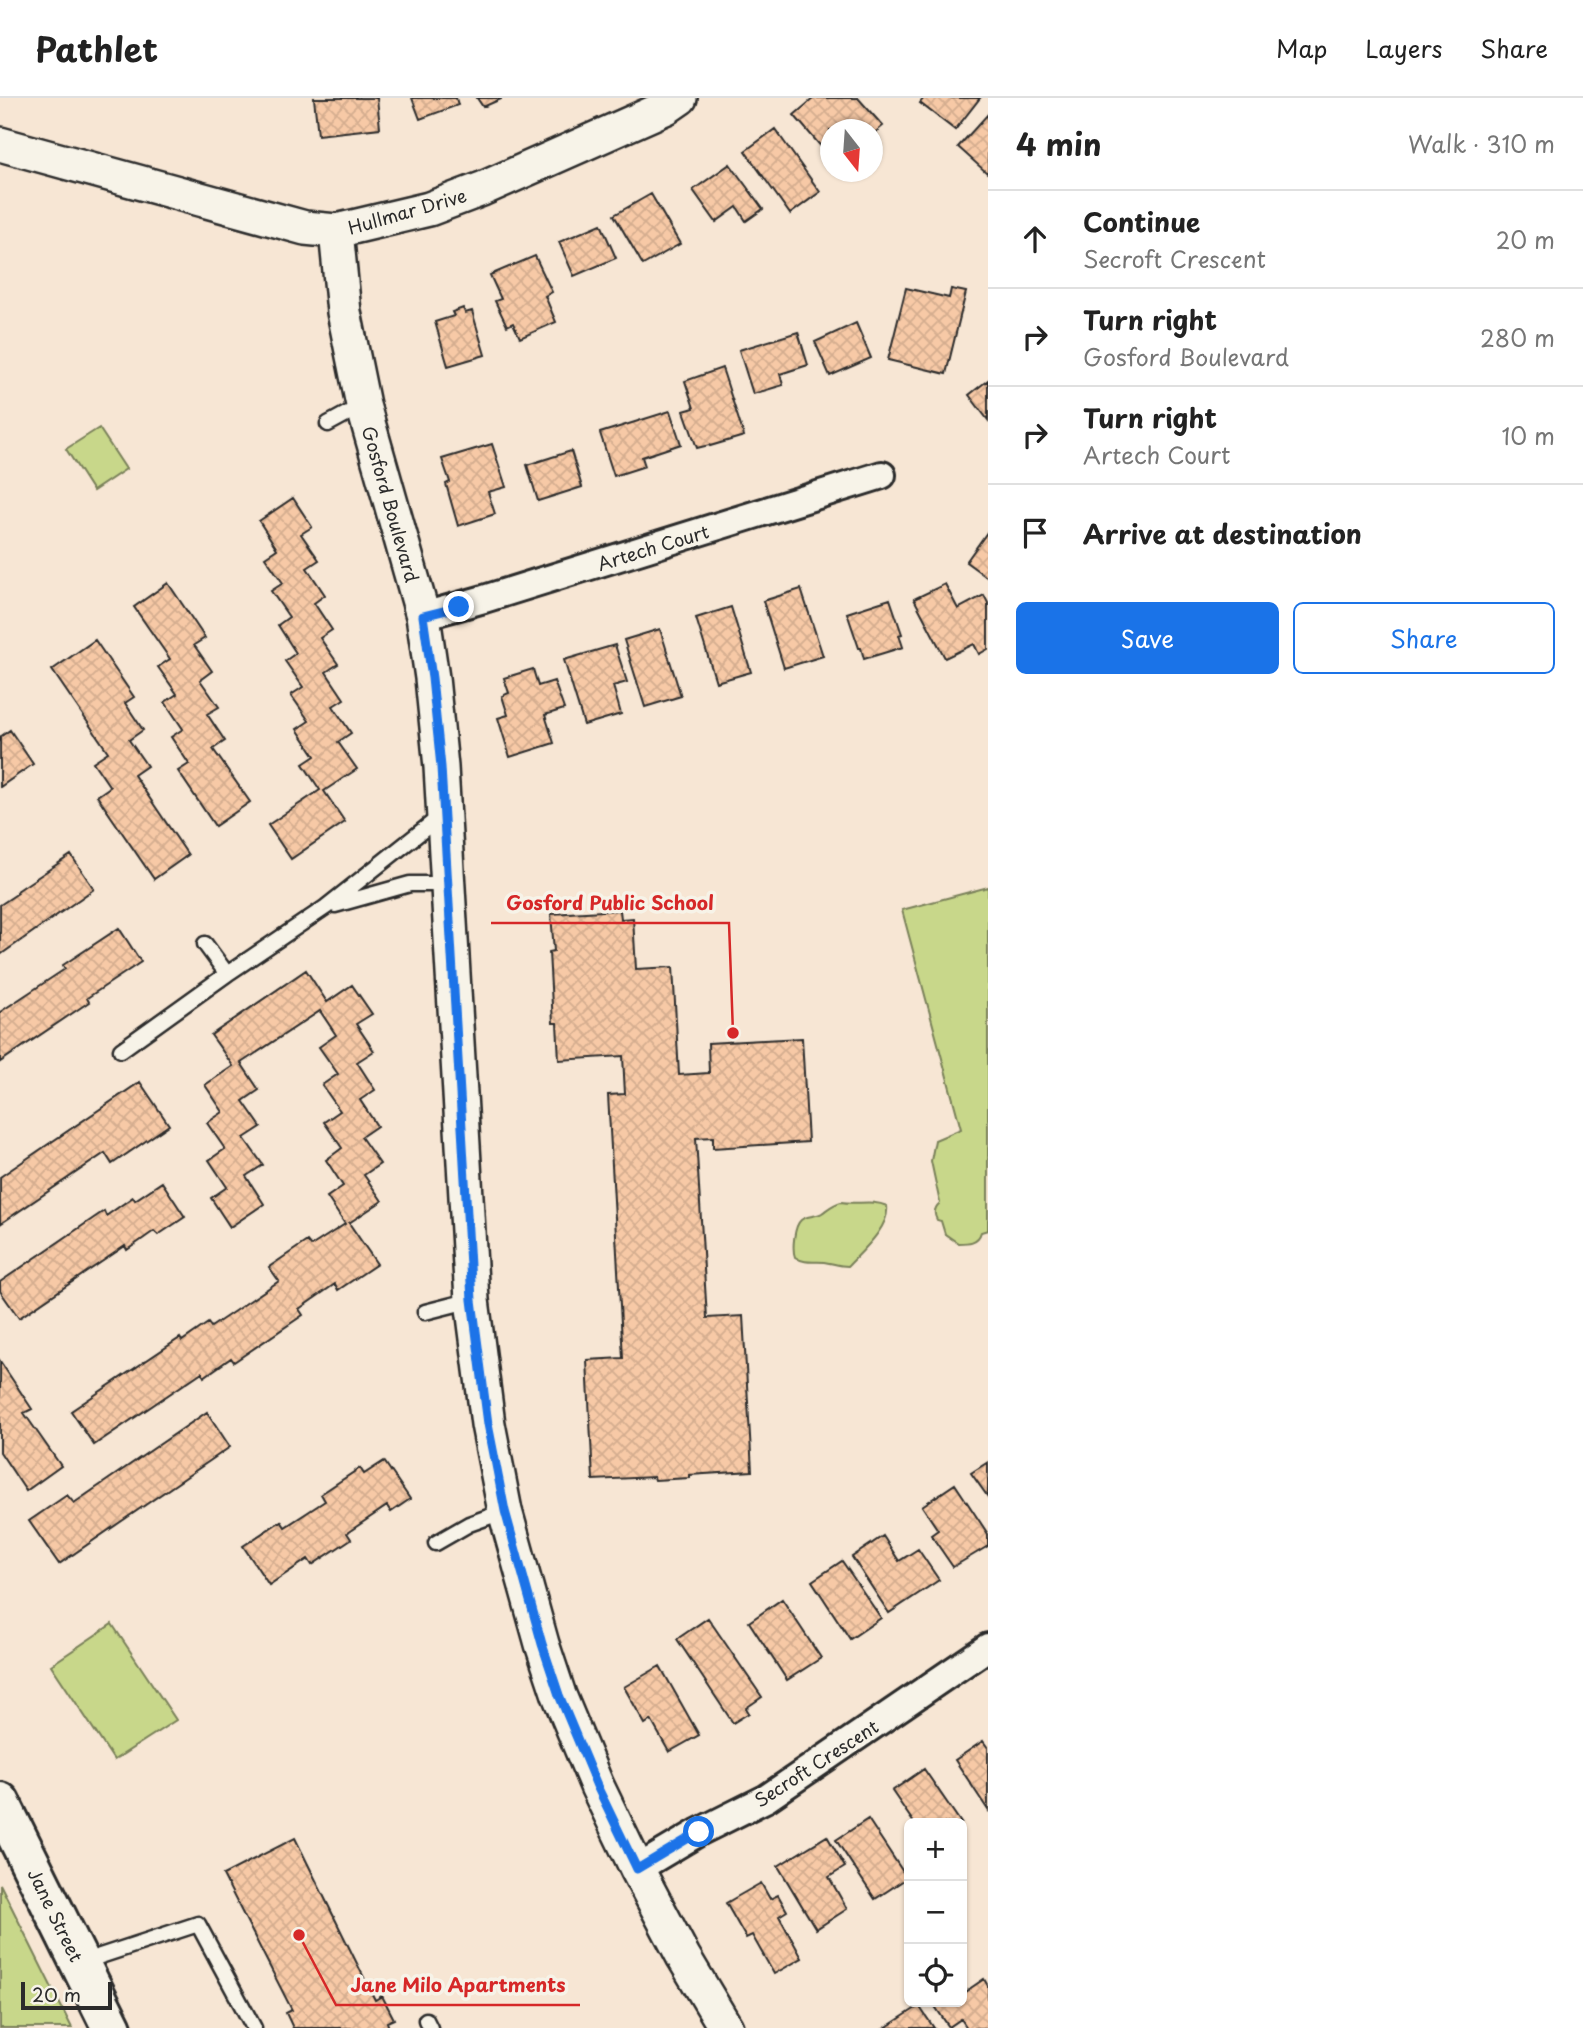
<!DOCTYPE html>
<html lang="en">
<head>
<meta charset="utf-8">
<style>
  :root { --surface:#fff; --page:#f6f6f6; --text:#222; --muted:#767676; --line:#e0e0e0; --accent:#1a73e8 }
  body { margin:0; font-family:"Playpen Sans",sans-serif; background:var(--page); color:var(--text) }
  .controls { position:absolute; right:21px; bottom:21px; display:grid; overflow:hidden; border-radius:10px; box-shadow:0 2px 5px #0004 }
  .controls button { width:63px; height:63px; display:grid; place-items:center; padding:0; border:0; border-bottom:2px solid var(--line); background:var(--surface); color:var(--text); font:35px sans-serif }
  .compass { position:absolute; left:820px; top:21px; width:63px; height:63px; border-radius:50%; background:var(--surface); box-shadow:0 2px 5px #0004; rotate:163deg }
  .scale { position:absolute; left:21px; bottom:18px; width:91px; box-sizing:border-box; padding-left:7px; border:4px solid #2b2b2b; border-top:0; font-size:19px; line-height:24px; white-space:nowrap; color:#2b2b2b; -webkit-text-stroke:5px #f7f3e8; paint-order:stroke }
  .stop { position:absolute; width:21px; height:21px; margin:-16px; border:5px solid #1a73e8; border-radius:50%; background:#fff }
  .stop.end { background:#1a73e8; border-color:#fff; box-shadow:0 2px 7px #0008 }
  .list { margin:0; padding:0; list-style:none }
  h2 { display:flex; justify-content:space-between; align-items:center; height:91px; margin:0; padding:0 28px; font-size:30px }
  h2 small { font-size:23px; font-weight:400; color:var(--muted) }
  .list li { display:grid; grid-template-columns:46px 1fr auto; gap:21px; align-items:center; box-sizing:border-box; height:98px; padding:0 28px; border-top:2px solid var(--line) }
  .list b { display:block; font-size:26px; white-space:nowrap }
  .list p { margin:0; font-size:23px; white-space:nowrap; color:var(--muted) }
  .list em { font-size:23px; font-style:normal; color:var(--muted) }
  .actions { display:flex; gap:14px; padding:21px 28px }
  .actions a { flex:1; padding:16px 0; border:2px solid var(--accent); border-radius:10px; text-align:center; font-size:24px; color:var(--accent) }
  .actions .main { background:var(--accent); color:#fff }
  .icon { flex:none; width:38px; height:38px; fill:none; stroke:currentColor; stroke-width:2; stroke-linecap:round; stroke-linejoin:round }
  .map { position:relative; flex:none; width:988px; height:1930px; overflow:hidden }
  header { display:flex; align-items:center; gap:42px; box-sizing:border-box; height:98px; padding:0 35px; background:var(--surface); border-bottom:2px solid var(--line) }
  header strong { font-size:33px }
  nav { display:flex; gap:38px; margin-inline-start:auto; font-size:24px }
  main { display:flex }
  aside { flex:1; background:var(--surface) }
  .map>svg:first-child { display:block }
  .park { fill:#c8d78a; stroke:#7a815a; stroke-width:2 }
  .building { fill:url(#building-cross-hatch); stroke:#2b2b2b; stroke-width:2 }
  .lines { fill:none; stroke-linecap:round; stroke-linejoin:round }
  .service-casing { stroke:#2b2b2b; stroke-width:19 }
  .minor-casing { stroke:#2b2b2b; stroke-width:32 }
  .tertiary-casing { stroke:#2b2b2b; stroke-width:38 }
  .secondary-casing { stroke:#2b2b2b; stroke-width:44 }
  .service { stroke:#f7f3e8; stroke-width:14 }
  .minor { stroke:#f7f3e8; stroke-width:26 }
  .tertiary { stroke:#f7f3e8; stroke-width:33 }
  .secondary { stroke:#f7f3e8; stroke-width:38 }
  .route { stroke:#1a73e8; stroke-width:9 }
  .labels { text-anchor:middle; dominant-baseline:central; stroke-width:7; stroke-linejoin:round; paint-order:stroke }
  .street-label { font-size:18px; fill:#2b2b2b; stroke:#f7f3e8 }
  .leader { fill:none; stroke:#d62828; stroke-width:2.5 }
  .callout-dot { fill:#d62828; stroke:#f7f3e8; stroke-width:2.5 }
  .callout-label { font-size:19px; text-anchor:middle; font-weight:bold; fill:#d62828; stroke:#f7f3e8; stroke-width:7; stroke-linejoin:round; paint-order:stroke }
</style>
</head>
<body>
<header>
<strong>Pathlet</strong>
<nav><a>Map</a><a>Layers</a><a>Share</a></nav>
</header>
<main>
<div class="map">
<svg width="988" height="1930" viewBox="0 0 988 1930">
  <defs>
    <pattern id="building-cross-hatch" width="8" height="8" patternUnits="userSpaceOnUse" patternTransform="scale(1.75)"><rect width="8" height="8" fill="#f7c9a6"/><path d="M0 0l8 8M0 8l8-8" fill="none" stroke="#d4ad8f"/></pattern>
  </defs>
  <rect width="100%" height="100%" fill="#f7e6d4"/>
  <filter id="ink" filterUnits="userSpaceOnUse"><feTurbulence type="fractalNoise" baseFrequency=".0143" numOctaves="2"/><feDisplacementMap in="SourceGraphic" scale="14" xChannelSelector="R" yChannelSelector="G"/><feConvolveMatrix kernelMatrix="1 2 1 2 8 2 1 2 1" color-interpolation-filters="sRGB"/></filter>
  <g filter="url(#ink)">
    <path class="park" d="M99,330L126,371L93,393L66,351Z
      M988,789V1132L981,1134C978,1145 968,1145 958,1145L945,1136L941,1123L937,1122C933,1115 934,1110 940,1105L931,1063L935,1042L961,1031L902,812Z
      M841,1104C857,1107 872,1101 887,1108C890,1129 862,1153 848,1168C839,1168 832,1165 824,1164C813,1163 805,1166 795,1159C792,1151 794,1128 801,1122C807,1117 816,1119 822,1115C829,1110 833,1106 841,1104Z
      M112,1526L176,1622L114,1662L51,1567Z
      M0,1786L72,1930H0Z"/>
    <path class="building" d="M314,0H377L380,30L318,37Z
      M412,0H456L458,7L420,21Z
      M477,0H501V1L483,9Z
      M814,0H858L883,28L872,37V32H830V59L794,17Z
      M924,0H980L955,32L920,5Z
      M988,16V73L987,75L958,49Z
      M775,31L820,94L790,116L745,53Z
      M730,66L763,111L746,123L737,109L716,124L693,92Z
      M651,96L680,146L643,167L614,117Z
      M601,126L616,160L574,178L559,144Z
      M535,158L552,194L545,198L556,224L520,240L513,225L507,228L495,203L501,201L490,177Z
      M906,190L949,200L951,191L966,194L946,276L888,262Z
      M463,210L465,215L472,213L485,257L448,268L435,224L454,218L452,214Z
      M856,225L871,260L830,278L815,244Z
      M798,234L808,267L780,276L783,287L753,296L739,252Z
      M722,270L744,338L710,348L709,347L697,350L684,313L694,310L685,283Z
      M988,282V322L969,297Z
      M670,313L681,346L642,359L645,368L614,378L600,335Z
      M492,346L506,389L488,394L495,416L458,428L446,386L450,384L442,361Z
      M571,353L582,389L538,403L527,367Z
      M293,400L312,429L301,436L319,462L307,470L325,497L314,505L332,532L320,540L338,566L326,574L344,601L333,608L351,635L338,644L357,671L324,693L345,724L291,761L268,727L320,692L303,666L315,658L297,631L309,623L291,597L303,589L285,563L296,555L278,527L289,519L271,493L283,485L265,459L277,451L259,423Z
      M988,433V480L966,464Z
      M168,485L205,540L194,547L212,573L200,582L219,609L207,616L225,643L213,651L250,704L215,728L178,673L189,666L171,639L183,631L165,604L177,596L158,569L170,561L134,509Z
      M945,486L958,511L984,497L988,505V551L979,556L974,546L945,560L914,501Z
      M801,491L823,558L784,570L763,503Z
      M890,501L902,536L899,537L903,549L864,561L861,550H859L847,515Z
      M731,509L751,574L716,584L696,520Z
      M660,531L681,598L645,609L624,542Z
      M95,542L134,599L125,605L143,632L129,642L147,668L134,677L188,757L154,781L97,698L110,689L93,664L108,654L52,572Z
      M615,547L627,584L613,588L621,616L584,627L564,562Z
      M533,571L538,588L554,583L564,611L545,617L554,645L510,659L498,620L508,617L502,598L509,595L504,580Z
      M10,632L33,666L0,689V639Z
      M71,757L94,791L0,857V807L18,795L17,793Z
      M620,812L621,821L633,820L636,871L673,869L679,977L709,975L708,945L802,940L808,1044L713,1050V1039L696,1040L707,1220L743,1218L752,1373L689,1377V1380L655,1382L654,1379L593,1382L587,1262L623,1260L608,997L625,996L623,958L559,962L557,925H553L549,854L554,853L551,816Z
      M119,830L141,864L87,900L89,904L0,964V914L65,871L63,867Z
      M306,872L327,904L352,887L372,916L356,926L374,953L357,964L375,992L360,1002L377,1028L361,1039L380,1066L364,1077L382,1103L349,1125L377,1166L338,1192L335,1186L299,1211L303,1217L234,1264L231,1260L204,1279L202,1274L94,1347L71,1313L180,1240L182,1243L208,1225L211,1229L279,1183L269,1169L307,1143L311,1148L345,1126L327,1099L343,1088L326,1062L342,1050L324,1024L340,1013L322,987L338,976L319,949L336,937L320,913L241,965L259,992L243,1003L261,1029L244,1040L263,1067L246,1078L264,1106L230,1129L211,1100L227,1089L209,1062L225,1051L207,1025L223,1014L205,987L233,968L211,937Z
      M140,984L169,1027L112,1066L105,1055L0,1126V1079Z
      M162,1084L185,1119L158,1137L154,1133L127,1152L125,1148L19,1220L0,1193V1184L104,1113L106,1118L133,1099L135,1102Z
      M0,1263L32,1311L24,1315L61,1368L26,1393L0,1354Z
      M207,1314L230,1349L59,1466L29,1423L67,1397L74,1405Z
      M384,1363L410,1401L391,1414L387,1408L347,1435L351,1441L312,1467L308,1461L269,1487L243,1448L281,1423L285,1429L325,1403L321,1396L360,1370L364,1376Z
      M988,1364V1399L971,1375Z
      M955,1386L988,1436V1448L953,1469L931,1437L938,1432L922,1408Z
      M883,1438L899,1463L918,1451L939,1482L889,1515L852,1459Z
      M842,1463L881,1520L850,1541L812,1483Z
      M782,1501L821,1560L787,1582L749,1524Z
      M708,1520L762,1599L746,1610L749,1615L733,1625L677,1541Z
      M660,1568L699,1637L669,1654L651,1622L645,1626L624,1589Z
      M983,1643L988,1650V1712L955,1662Z
      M924,1671L961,1725H914L892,1693Z
      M868,1721L907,1780L875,1801L836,1742Z
      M827,1738L845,1769L829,1779L847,1811L816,1831L778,1768Z
      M295,1740L375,1902L382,1898L394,1921L387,1924L389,1930H293L286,1915L292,1912L223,1777Z
      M761,1785L770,1801L778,1797L787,1813L779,1818L802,1860L774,1876L752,1837L746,1840L726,1805Z
      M984,1881L988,1888V1930H967L961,1921L949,1929L932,1904H962V1896Z
      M919,1908L934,1930H885Z"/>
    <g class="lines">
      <g class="service-casing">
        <path id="service" d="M328,326L363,307
          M335,807L410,786H448
          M205,846L227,876
          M121,952L227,876L326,809L442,717
          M425,1214L472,1202
          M436,1445L469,1426L505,1413
          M82,1864L198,1826L254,1930
          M426,1922L430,1930"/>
      </g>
      <g class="minor-casing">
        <path id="minor" d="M423,518L484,501L882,377
          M637,1771L699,1734L767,1700L988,1549"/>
      </g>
      <g class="tertiary-casing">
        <path id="tertiary" d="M0,46L305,130L336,133L429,111L482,91L667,9L680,0
          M336,133L344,214L363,307L423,518L432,580L441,669L472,1202L488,1326L505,1413L542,1546L559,1597L597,1688L637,1771L683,1858L726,1930"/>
      </g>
      <g class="secondary-casing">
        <path id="secondary" d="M0,1704L112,1930"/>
      </g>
      <use href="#service" class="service"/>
      <use href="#minor" class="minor"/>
      <use href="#tertiary" class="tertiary"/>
      <use href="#secondary" class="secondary"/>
    </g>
  </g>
  <g class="lines" filter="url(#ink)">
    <path class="route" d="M459,509L423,518L432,580L441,669L472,1202L488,1326L505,1413L542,1546L559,1597L597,1688L637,1771L699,1734"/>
  </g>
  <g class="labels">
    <g class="street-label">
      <text transform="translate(407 113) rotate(-16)">Hullmar Drive</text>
      <text transform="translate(391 406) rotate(74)">Gosford Boulevard</text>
      <text transform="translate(653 449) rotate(-17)">Artech Court</text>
      <text transform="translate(816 1665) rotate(-33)">Secroft Crescent</text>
      <text transform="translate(56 1817) rotate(64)">Jane Street</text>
    </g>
  </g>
  <path class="leader" d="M733 935L729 825H491M299 1837L336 1907H580"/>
  <g class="callout-dot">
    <circle cx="733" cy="935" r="7"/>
    <circle cx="299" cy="1837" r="7"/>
  </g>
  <g class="callout-label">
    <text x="610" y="812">Gosford Public School</text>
    <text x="458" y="1894">Jane Milo Apartments</text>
  </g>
</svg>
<div class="controls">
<button>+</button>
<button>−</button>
<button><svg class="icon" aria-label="locate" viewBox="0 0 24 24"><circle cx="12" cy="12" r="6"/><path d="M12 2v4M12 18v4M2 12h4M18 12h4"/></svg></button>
</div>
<svg class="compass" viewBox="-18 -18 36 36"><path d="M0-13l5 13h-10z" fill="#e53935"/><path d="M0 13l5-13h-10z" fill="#767676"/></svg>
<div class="scale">20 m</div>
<div class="stop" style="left:699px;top:1734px"></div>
<div class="stop end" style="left:459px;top:509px"></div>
</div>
<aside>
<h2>4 min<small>Walk · 310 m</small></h2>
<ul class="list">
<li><svg class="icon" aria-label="ahead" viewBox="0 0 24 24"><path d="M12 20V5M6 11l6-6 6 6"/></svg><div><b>Continue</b><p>Secroft Crescent</p></div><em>20 m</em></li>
<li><svg class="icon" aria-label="right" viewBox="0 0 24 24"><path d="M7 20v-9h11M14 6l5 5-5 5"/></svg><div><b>Turn right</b><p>Gosford Boulevard</p></div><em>280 m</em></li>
<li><svg class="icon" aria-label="right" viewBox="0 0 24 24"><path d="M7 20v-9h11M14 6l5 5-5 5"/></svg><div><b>Turn right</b><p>Artech Court</p></div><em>10 m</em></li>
<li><svg class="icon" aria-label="arrive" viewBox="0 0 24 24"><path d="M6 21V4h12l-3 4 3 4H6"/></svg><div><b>Arrive at destination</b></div></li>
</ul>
<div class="actions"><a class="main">Save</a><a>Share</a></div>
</aside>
</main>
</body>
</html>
